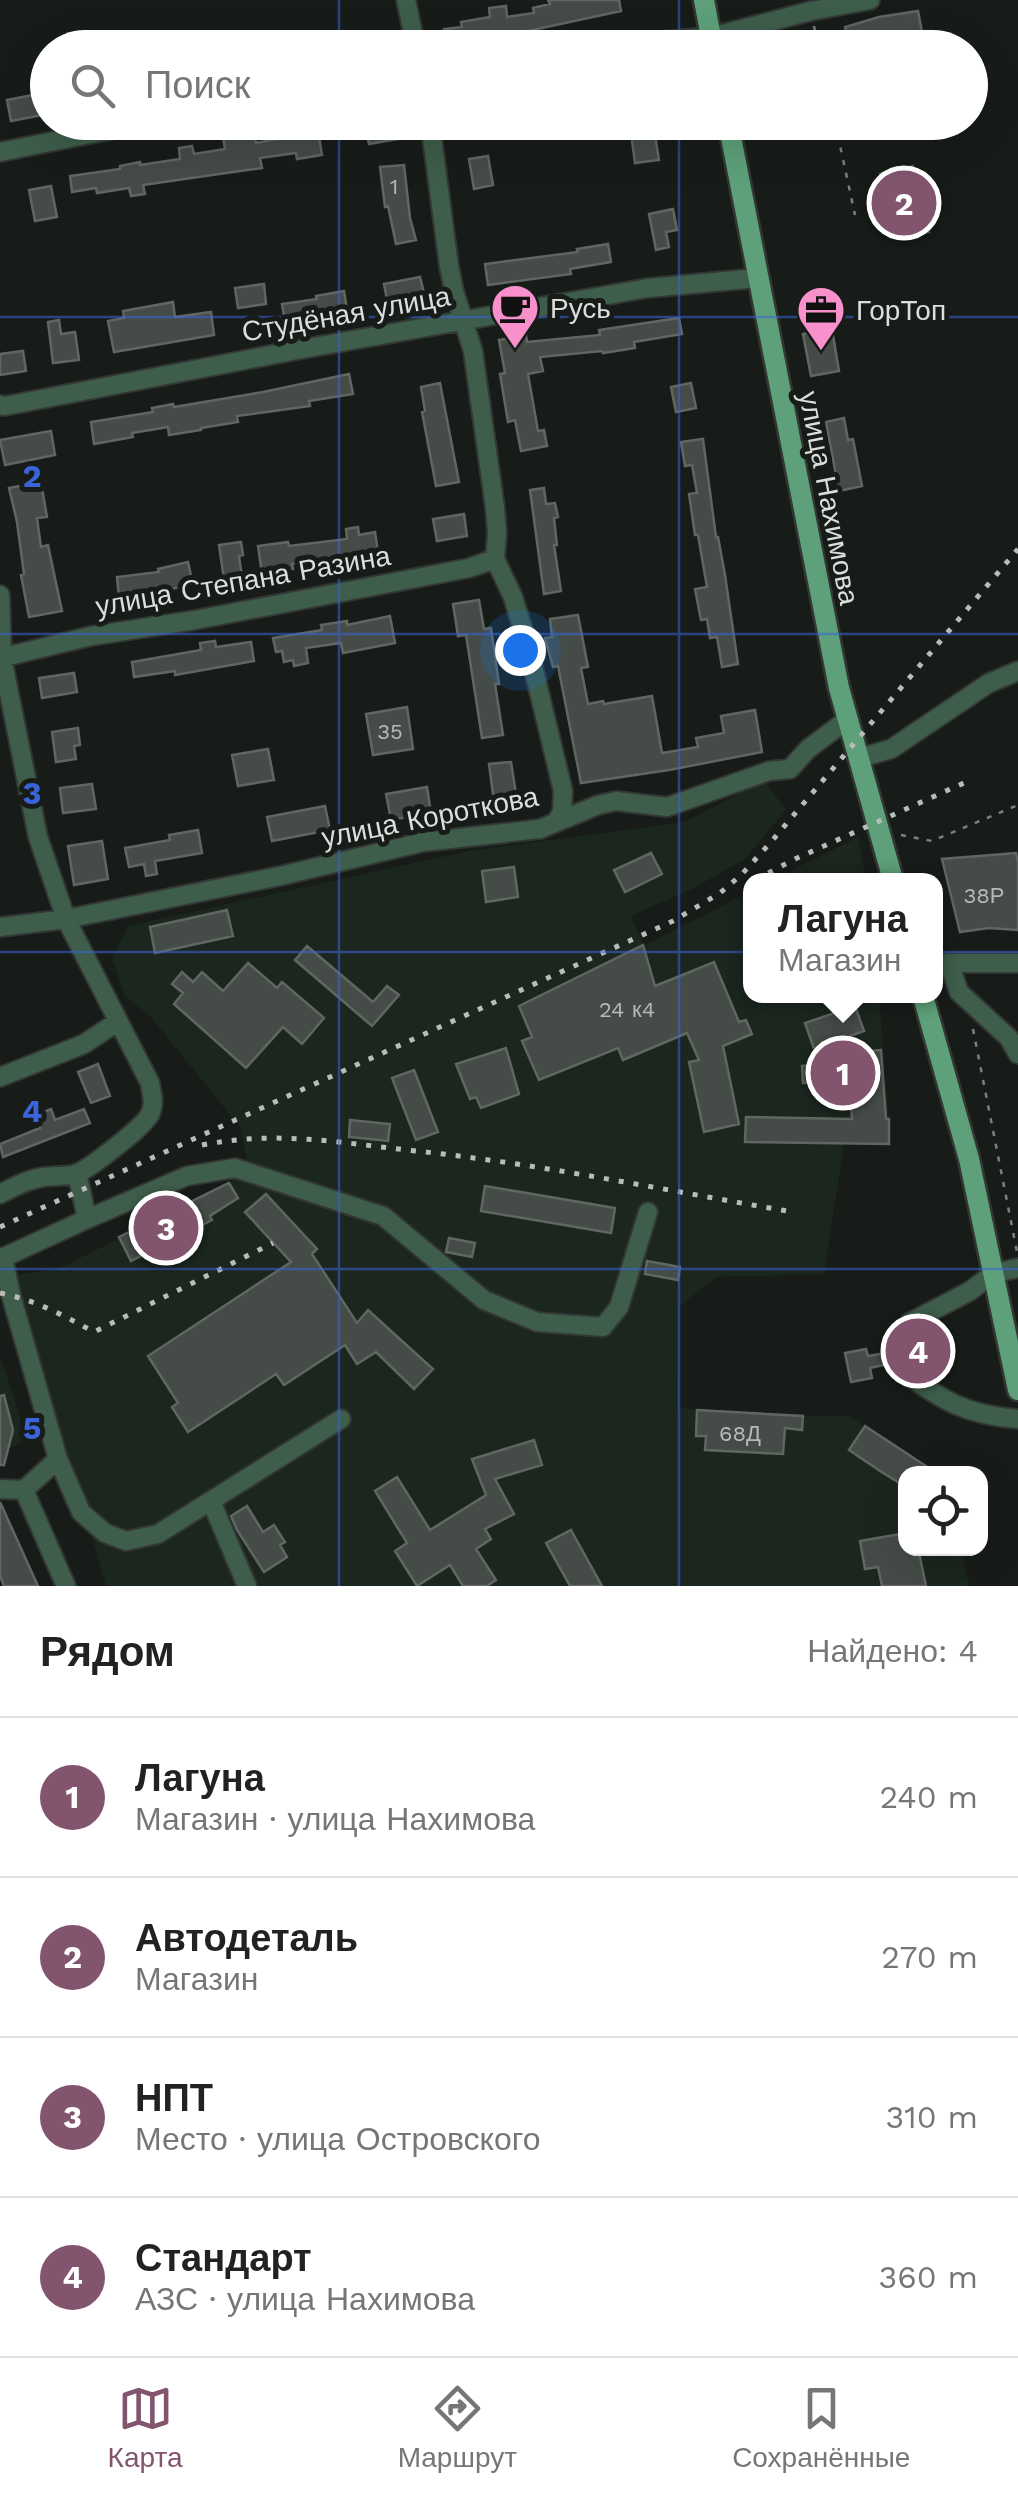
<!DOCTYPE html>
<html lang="ru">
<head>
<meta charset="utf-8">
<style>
  :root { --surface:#fff; --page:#f6f6f6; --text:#222; --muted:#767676; --line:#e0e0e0; --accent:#82546e }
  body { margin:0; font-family:"Work Sans",sans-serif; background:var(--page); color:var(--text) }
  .controls { position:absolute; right:30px; bottom:30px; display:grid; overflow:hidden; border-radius:20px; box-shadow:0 10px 40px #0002 }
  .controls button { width:90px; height:90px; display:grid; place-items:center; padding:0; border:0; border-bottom:2px solid var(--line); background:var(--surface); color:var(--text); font:50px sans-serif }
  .you { position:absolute; left:520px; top:650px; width:35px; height:35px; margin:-25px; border:8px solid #fff; border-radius:50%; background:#1a73e8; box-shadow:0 0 0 15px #1a73e833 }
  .badge { display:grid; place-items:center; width:65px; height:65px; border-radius:50%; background:var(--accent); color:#fff; font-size:32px; font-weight:700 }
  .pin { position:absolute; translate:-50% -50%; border:5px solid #fff; box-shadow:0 2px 10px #0006 }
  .popup { position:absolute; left:743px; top:873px; width:200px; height:130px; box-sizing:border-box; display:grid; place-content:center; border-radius:20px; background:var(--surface); filter:drop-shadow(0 2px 8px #0005); font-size:32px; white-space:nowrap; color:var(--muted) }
  .popup b { font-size:38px; color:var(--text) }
  .popup::after { content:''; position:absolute; left:50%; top:100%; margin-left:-20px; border:20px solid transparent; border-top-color:var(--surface) }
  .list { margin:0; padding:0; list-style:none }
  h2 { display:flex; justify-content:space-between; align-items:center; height:130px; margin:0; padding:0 40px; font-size:42px }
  h2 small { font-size:32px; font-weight:400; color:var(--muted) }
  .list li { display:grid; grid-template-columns:65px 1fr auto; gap:30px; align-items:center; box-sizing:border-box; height:160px; padding:0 40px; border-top:2px solid var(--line) }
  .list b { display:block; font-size:38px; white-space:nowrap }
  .list p { margin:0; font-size:32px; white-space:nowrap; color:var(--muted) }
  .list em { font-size:32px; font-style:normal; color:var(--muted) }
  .icon { flex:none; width:55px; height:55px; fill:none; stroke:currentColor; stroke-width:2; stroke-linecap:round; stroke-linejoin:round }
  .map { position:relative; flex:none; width:1018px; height:1586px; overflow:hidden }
  .search { position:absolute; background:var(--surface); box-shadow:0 10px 40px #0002; left:30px; right:30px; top:30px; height:110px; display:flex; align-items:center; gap:25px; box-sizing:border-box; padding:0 35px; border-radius:55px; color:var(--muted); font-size:38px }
  .sheet { height:770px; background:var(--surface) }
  nav { display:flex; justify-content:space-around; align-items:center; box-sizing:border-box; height:140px; border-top:2px solid var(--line); background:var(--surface); font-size:28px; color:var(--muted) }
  nav a { display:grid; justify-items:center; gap:5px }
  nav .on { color:var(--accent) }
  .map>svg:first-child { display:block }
  .built { fill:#1b261f }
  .building { fill:#454b47; stroke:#606662; stroke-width:2.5 }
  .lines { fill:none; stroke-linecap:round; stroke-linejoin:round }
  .minor-casing { stroke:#323734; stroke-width:22 }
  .major-casing { stroke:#323734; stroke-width:25 }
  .path { stroke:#7c817e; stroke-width:2.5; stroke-dasharray:5 8; stroke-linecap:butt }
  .minor { stroke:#3e5d4a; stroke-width:18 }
  .major { stroke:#5da079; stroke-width:20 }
  .rail { stroke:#b9bdba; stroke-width:5; stroke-dasharray:5 10; stroke-linecap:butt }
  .grid { fill:none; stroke:#3a64d9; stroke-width:2.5; stroke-opacity:0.55 }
  .labels { text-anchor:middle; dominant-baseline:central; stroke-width:10; stroke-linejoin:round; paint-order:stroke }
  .number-label { font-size:22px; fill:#b6bab7 }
  .poi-label { font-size:28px; fill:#dbdfdc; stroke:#171c19; text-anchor:start }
  .street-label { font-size:28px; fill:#dbdfdc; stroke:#171c19 }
  .grid-label { font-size:32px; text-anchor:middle; font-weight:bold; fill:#3a64d9; stroke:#171c19; stroke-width:10; stroke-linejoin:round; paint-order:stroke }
</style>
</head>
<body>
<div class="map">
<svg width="1018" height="1586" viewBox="0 0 1018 1586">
  <rect width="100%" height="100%" fill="#171c19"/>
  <path class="built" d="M764,780L786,810L745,859L694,888L631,916L644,945L750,892V996H879L889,1119V1144H844L824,1274L716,1277L680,1306L679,1408L803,1416H848L865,1426L936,1473L906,1474V1548L961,1549L969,1586H106L81,1498L53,1425L19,1296L15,1275L58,1269L229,1183L250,1175L240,1127L150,1016L125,996L112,959L128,926L469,851L685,822Z
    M858,837L866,880H773Z
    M0,1356L28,1439L0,1454Z"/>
  <path class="building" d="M548,0H619L621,11L509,35L510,41L478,45L479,48H465L464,43L446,45L444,29L462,27L461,22L490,17L489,8L506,6L507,17L534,13L533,8L550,4Z
    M918,11L923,37L878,48H850L845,27L879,17Z
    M48,92V114L11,121L7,100Z
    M372,122H395L398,139L369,144L365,124Z
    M654,129L659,160L635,163L631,133Z
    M318,131L322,155L297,159L296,153L260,158L262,168L143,185L145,194L131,196L129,188L97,193L96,188L72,192L70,176L120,169V166L140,162V165L180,159L179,148L192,146L194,154L225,149L223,137L254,133L256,143Z
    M488,156L493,185L474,189L469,159Z
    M404,165L410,218L416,240L396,244L388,206L385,207L380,167Z
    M913,166L929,232L892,236L880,174Z
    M51,186L57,217L35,221L29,190Z
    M673,209L677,230L666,232L669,247L656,250L649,214Z
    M608,244L611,262L570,269L571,274L488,285L485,264L578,252L577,249Z
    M420,277L425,297L388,305L384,284Z
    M264,284L266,304L238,308L235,288Z
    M344,291L347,310L285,322L282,304L317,299L316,296Z
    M173,302L175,317L211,312L214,335L114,352L108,321L124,318L123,311Z
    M679,318L682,334L634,342L635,348L603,353L602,351L540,357L543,371L528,374L538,431L544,430L547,446L521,451L515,420L508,422L500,374L505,373L499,340L526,335L527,342L600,335L599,330Z
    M59,320L61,334L75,332L79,360L53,363L48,322Z
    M832,329L839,371L811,376L803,334Z
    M23,351L26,371L0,375V354Z
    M349,374L353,394L309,401L310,406L237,416L238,422L201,428V430L169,435L168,427L132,433L133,437L94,444L91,422L153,412L152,408L173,404L174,407L263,392Z
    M440,383L459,482L436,486L422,412L425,411L421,387Z
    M691,383L696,408L676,412L671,387Z
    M844,418L848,440L853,439L862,486L839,491L826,422Z
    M51,431L55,455L5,465L0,440Z
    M703,439L716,537H718L725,575L738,664L722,667L717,637L710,638L707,619L701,620L695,589L707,587L698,535H695L689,494L697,493L692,465L685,466L681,442Z
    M41,482L47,517L37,518L41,547L48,545L62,611L29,617L21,575L24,574L17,522L9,488Z
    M544,488L546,504L555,503L558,517L554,518L557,545H554L561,591L544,594L530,490Z
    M464,514L467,536L437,541L433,519Z
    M358,527L359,535L375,532L378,552L292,564L293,569L262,574L258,546L288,542L289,546L347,539L346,529Z
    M241,542L243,555L239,556L242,577L224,579L219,545Z
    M188,562L193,585L119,598L117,577L159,572L158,569Z
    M479,600L484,629L491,628L499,684H495L503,735L482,738L466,635L458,636L453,604Z
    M578,615L588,667L581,668L588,704L603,701L604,704L652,696L662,753L698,747L696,738L724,733L721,716L755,710L762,752L669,770L581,783L558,666L553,667L545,638L552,637L550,619Z
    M390,616L395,643L343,653L341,643L306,648L308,663L294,666L293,660L284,662L282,651L276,652L273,638L322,630L321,625L347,621V625Z
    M215,641L216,647L251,642L254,661L175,675V671L134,677L132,662L201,650L200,643Z
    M74,673L77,692L42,698L39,678Z
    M407,707L413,749L373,755L366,714Z
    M78,728L80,745L74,746L76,759L56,762L52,732Z
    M268,749L274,780L238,786L232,755Z
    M511,762L517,800L494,802L489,764Z
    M92,784L96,809L63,813L60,788Z
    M427,787L431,813L391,820L386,794Z
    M325,806L330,830L272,841L267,817Z
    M198,830L202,853L155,861L157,874L146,876L144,864L129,867L125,848L170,840L169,835Z
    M102,841L108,879L74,885L68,846Z
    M651,853L662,874L625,892L614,870Z
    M1016,853L1018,863V930L989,928L960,932L942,859Z
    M514,867L518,897L486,902L482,871Z
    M227,910L233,936L155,953L150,927Z
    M643,945L655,986L714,962L739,1022L746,1020L752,1034L723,1046L739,1124L704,1132L689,1062L699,1060L687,1033L623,1060L618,1048L539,1080L522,1041L532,1037L519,1006Z
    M307,946L373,1002L387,986L399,995L372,1026L295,960Z
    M248,963L277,988L282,982L324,1018L302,1044L283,1027L246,1068L174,1004L183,993L172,984L182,972L193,982L202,972L223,991Z
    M855,1006L864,1031L814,1049L805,1023Z
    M506,1048L519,1094L481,1108L476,1097L470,1099L456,1064Z
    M881,1050L886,1119H889V1144L745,1142L746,1117L852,1119L849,1080L803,1083L802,1066L820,1065L816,1054Z
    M98,1064L110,1096L91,1103L78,1072Z
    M414,1070L438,1132L416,1140L392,1078Z
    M51,1109L55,1120L84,1109L90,1123L3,1157L0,1144L40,1128L35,1116Z
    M350,1120L390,1124L388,1141L349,1137Z
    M229,1183L238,1198L210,1216L212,1220L131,1261L119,1237Z
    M485,1186L615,1208L611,1233L481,1211Z
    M266,1194L317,1249L312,1254L357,1323L368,1310L433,1369L414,1389L376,1352L357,1364L345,1345L284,1385L276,1374L188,1432L172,1407L178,1403L148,1356L291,1262L245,1212Z
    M449,1238L475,1243L472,1257L446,1252Z
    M647,1261L680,1267L678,1280L645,1274Z
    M866,1349L868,1356L886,1353L888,1364L870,1368L872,1378L851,1382L845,1353Z
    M4,1395L13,1430L4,1465H0V1396Z
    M697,1410L803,1416L802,1430L785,1428L783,1454L705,1450L706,1436H696Z
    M865,1426L938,1474H906V1487L880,1471L849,1450Z
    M534,1440L542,1465L495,1479L514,1514L485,1529L491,1539L476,1549L496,1580L487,1586H463L450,1565L417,1586L395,1551L407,1543L375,1491L397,1477L430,1530L486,1495L472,1459Z
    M0,1502L38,1586H4L0,1576Z
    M247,1506L263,1532L274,1525L285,1542L280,1545L287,1557L264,1572L237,1530L231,1516Z
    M571,1530L602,1586H570L546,1543Z
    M906,1533V1548H918L926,1586H882L878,1567L865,1569L860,1541Z"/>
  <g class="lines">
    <g class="minor-casing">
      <path id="minor" d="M406,0L416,48
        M574,48L711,37L811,11L870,0
        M430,122L449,266L454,291L473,351L495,508L497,533L495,559L513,597L528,646L563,791L562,811L557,821
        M0,152L150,122
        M0,405L5,406L302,349L648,288L758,278
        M0,595L2,658L38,837L66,919L150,1083C152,1095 155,1103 150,1114C145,1126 89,1169 76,1174C67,1177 54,1175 44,1177C28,1179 14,1187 0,1194
        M0,658L91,636L195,620L469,568L495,559
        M859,758L891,749L989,683L1018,671
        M0,927L66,919L280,876L423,842L540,829L598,805L616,801L667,807L769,771L790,769L808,749L848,719
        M949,963L959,992L1009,1038L1018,1054
        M936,965L949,963H1018
        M0,1077L84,1044L117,1022
        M87,1219L187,1176L235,1168L383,1216L484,1300L537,1322L603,1327L619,1307L648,1212
        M3,1257L11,1295L58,1459L81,1512L105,1533L126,1541L158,1534L341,1419
        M0,1259L87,1219L77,1173
        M1018,1268L994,1273L970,1291L909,1323L897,1342L902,1371C943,1401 966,1415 1018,1419
        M0,1489L24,1490
        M24,1490L66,1586
        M24,1490L58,1459
        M211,1501L247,1586"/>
    </g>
    <g class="major-casing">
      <path id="major" d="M704,0L713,48
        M728,122L839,688L893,880
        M923,996L969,1159L1018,1390"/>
    </g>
    <path class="path" d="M814,26L818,48
      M835,122L855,215
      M901,835L932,841L1018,805
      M973,1029L1017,1252"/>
    <use href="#minor" class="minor"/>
    <use href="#major" class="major"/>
    <path class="rail" d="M755,880L795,859L966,782
      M202,1145C278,1130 341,1143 416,1151C540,1164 664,1190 787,1211
      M0,1227L673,921L720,893L742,874L771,842L1018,549
      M0,1293C35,1300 63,1315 94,1332L273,1243"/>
  </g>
  <path class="grid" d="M339,0V48M679,0V48M339,122V1586M679,122V1586M0,317H1018M0,634H1018M0,952H1018M0,1269H1018"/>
  <defs>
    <g id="cafe-pin" transform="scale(2.5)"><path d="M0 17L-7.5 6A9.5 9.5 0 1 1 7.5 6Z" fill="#f890cc" stroke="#171c19"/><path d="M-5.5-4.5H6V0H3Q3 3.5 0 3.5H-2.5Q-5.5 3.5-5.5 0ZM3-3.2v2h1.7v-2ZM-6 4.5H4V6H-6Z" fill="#111"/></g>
    <g id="office-pin" transform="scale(2.5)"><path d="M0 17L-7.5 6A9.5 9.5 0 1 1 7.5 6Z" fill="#f890cc" stroke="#171c19"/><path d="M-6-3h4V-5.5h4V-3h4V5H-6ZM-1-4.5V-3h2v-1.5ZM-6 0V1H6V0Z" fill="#111"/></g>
  </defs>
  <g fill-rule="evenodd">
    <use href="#cafe-pin" x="515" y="308"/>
    <use href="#office-pin" x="821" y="310"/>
  </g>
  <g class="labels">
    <g class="number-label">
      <text x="394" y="186">1</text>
      <text x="390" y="731">35</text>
      <text x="984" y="895">38Р</text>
      <text x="627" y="1009">24 к4</text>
      <text x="740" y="1433">68Д</text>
    </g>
    <g class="poi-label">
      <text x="550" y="308">Русь</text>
      <text x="856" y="310">ГорТоп</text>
    </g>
    <g class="street-label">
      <text transform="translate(346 314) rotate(-10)">Студёная улица</text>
      <text transform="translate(829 498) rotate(79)">улица Нахимова</text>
      <text transform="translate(243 581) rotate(-10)">улица Степана Разина</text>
      <text transform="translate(430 817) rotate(-11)">улица Короткова</text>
    </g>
  </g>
  <g class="grid-label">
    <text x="32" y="487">2</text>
    <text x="32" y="804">3</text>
    <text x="32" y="1122">4</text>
    <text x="32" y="1439">5</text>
  </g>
</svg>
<div class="controls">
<button><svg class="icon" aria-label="locate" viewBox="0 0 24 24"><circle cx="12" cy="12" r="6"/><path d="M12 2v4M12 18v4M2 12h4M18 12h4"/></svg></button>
</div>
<div class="you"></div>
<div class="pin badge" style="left:843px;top:1073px">1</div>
<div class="popup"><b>Лагуна</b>Магазин</div>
<div class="pin badge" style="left:904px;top:203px">2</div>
<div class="pin badge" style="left:166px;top:1228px">3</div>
<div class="pin badge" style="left:918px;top:1351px">4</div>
<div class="search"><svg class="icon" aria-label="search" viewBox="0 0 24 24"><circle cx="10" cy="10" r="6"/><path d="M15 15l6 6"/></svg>Поиск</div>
</div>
<section class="sheet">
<h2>Рядом<small>Найдено: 4</small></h2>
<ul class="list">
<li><span class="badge">1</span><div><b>Лагуна</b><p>Магазин · улица Нахимова</p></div><em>240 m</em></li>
<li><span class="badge">2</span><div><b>Автодеталь</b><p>Магазин</p></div><em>270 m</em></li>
<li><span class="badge">3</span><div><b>НПТ</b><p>Место · улица Островского</p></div><em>310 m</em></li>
<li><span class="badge">4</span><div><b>Стандарт</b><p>АЗС · улица Нахимова</p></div><em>360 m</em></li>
</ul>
</section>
<nav>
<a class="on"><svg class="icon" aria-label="map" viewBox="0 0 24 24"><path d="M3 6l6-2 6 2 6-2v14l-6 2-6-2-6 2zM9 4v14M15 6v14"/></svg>Карта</a>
<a><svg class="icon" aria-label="directions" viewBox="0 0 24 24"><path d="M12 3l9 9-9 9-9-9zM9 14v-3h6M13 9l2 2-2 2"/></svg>Маршрут</a>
<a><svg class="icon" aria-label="saved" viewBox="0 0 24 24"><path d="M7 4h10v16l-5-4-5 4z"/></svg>Сохранённые</a>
</nav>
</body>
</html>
